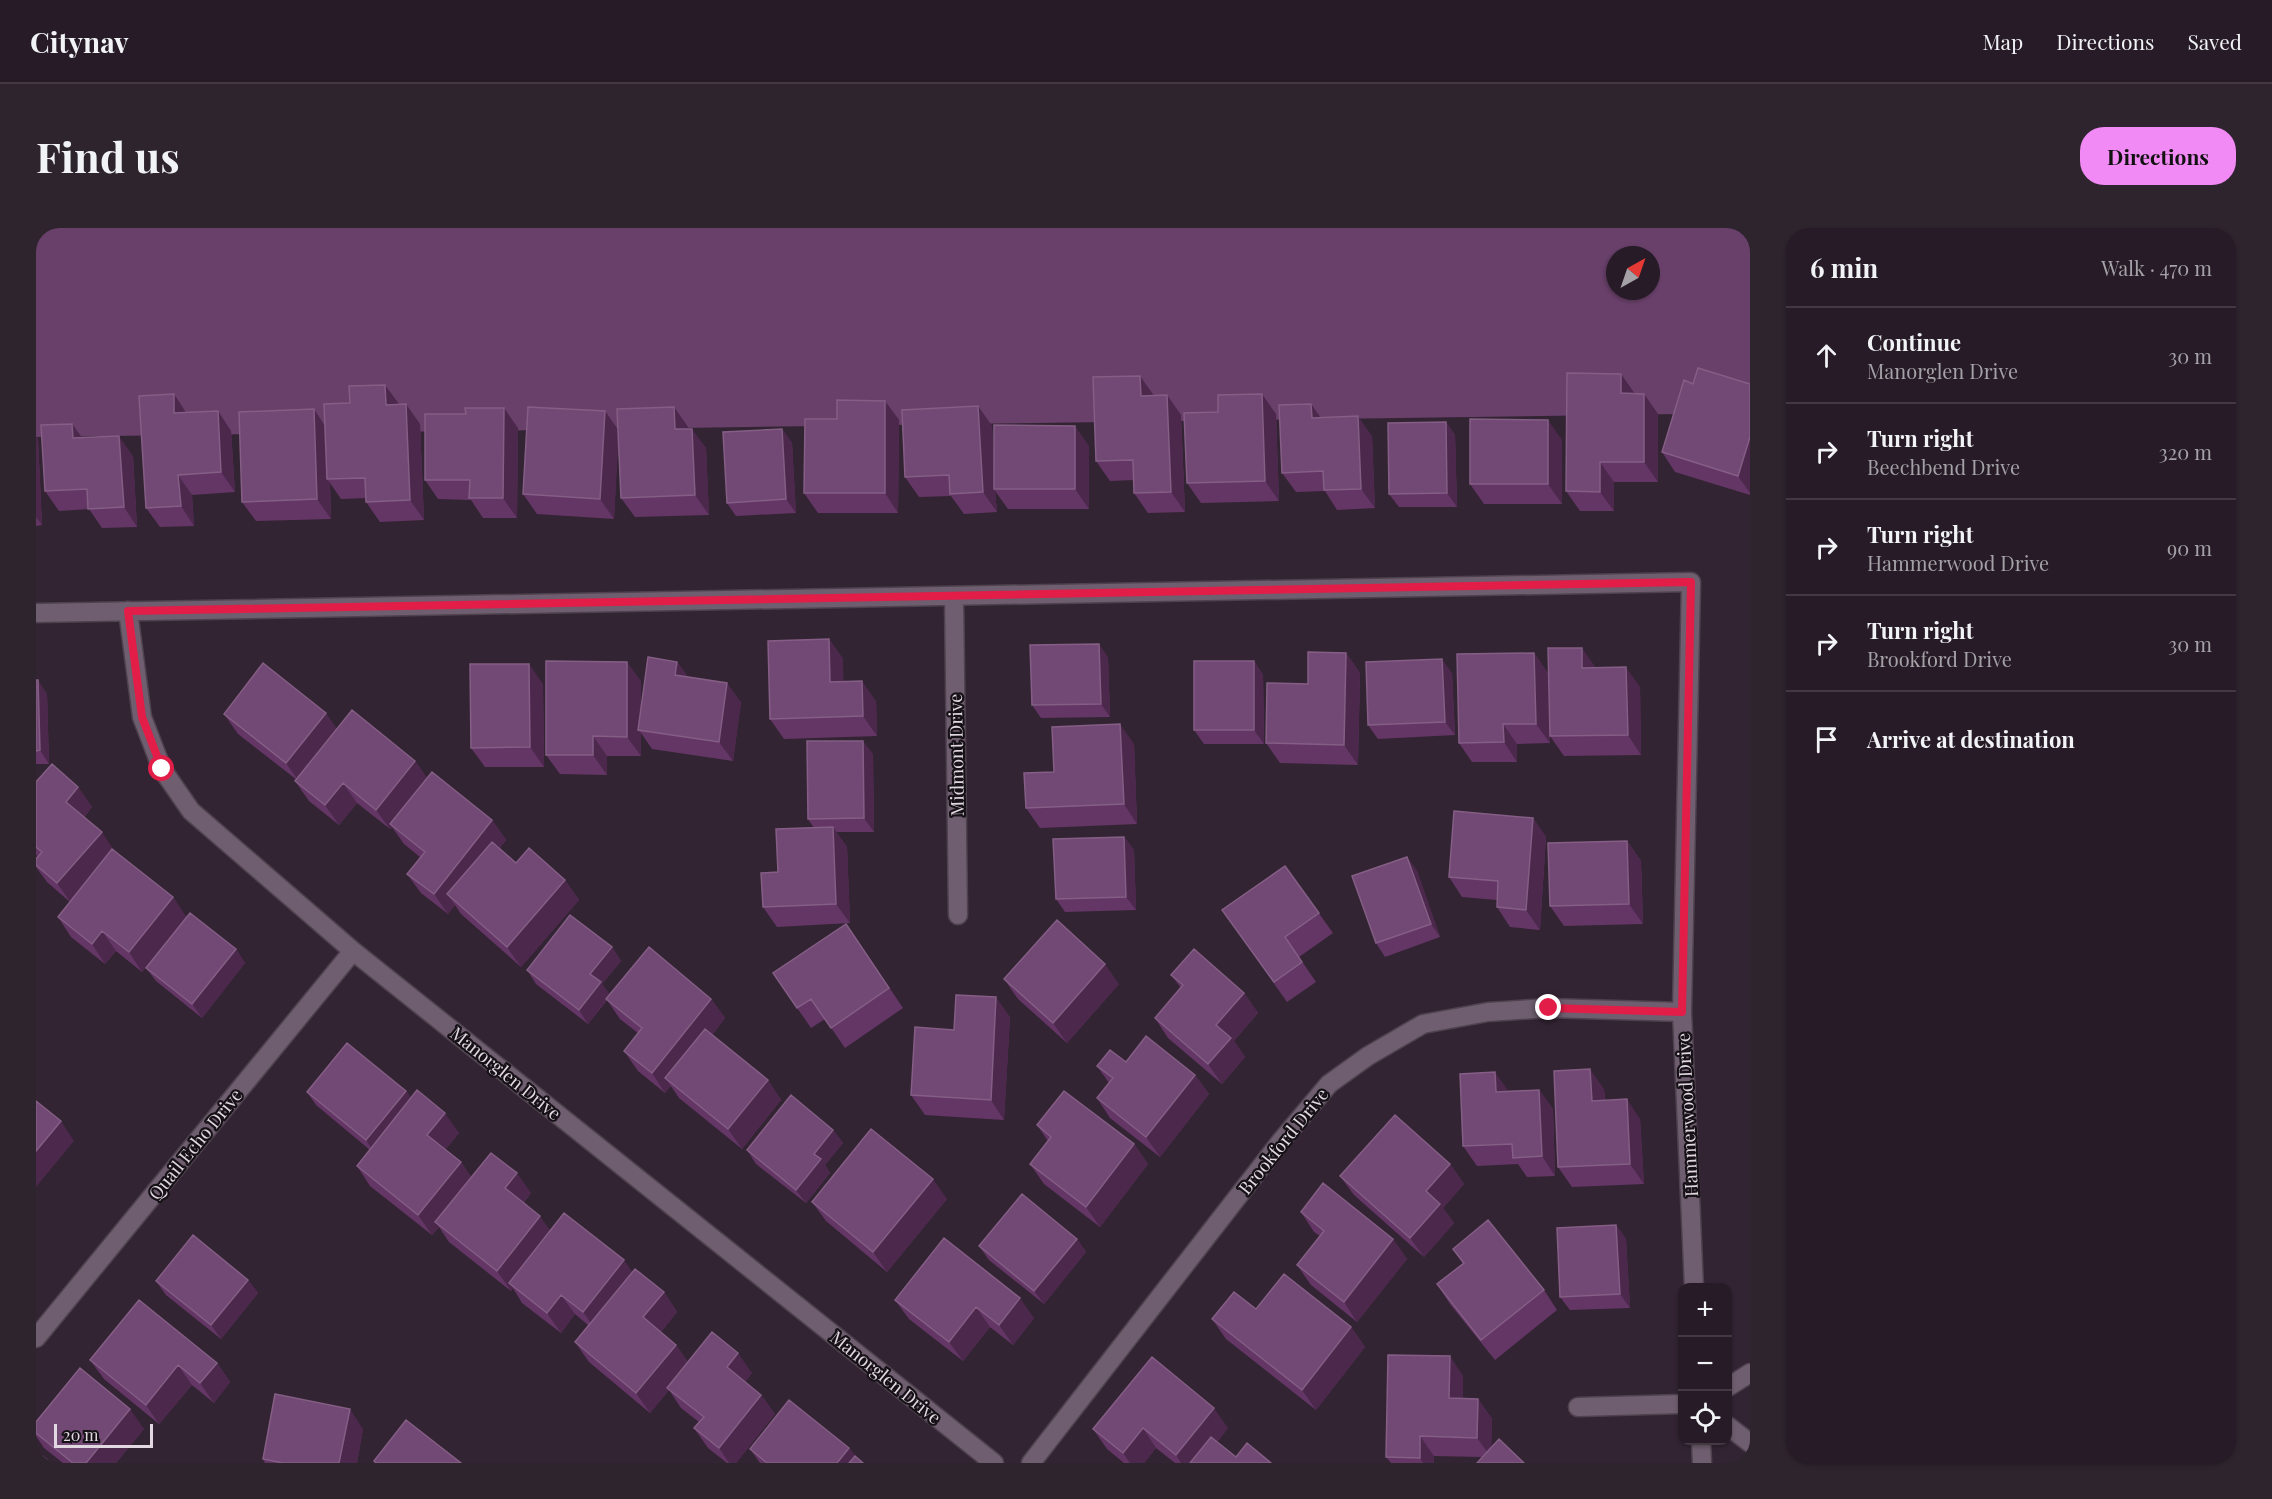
<!DOCTYPE html>
<html lang="en">
<head>
<meta charset="utf-8">
<style>
  :root { --surface:#261b26; --page:#2e242e; --text:#f1f3f6; --muted:#a4a1a7; --line:#423943; --accent:#f18af4 }
  body { margin:0; font-family:"Playfair Display",serif; background:var(--page); color:var(--text) }
  .controls { position:absolute; right:18px; bottom:18px; display:grid; overflow:hidden; border-radius:12px; box-shadow:0 2px 4px #0004 }
  .controls button { width:54px; height:54px; display:grid; place-items:center; padding:0; border:0; border-bottom:2px solid var(--line); background:var(--surface); color:var(--text); font:30px sans-serif }
  .compass { position:absolute; left:1570px; top:18px; width:54px; height:54px; border-radius:50%; background:var(--surface); box-shadow:0 2px 4px #0004; rotate:40deg }
  .scale { position:absolute; left:18px; bottom:15px; width:99px; box-sizing:border-box; padding-left:6px; border:3px solid #e2d8e2; border-top:0; font-size:16px; line-height:21px; white-space:nowrap; color:#e2d8e2; -webkit-text-stroke:4px #161017; paint-order:stroke }
  .stop { position:absolute; width:18px; height:18px; margin:-14px; border:4px solid #e11d48; border-radius:50%; background:#fff }
  .stop.end { background:#e11d48; border-color:#fff; box-shadow:0 2px 6px #0008 }
  .list { margin:0; padding:0; list-style:none }
  h2 { display:flex; justify-content:space-between; align-items:center; height:78px; margin:0; padding:0 24px; font-size:26px }
  h2 small { font-size:20px; font-weight:400; color:var(--muted) }
  .list li { display:grid; grid-template-columns:39px 1fr auto; gap:18px; align-items:center; box-sizing:border-box; height:96px; padding:0 24px; border-top:2px solid var(--line) }
  .list b { display:block; font-size:22px; white-space:nowrap }
  .list p { margin:0; font-size:20px; white-space:nowrap; color:var(--muted) }
  .list em { font-size:20px; font-style:normal; color:var(--muted) }
  .icon { flex:none; width:33px; height:33px; fill:none; stroke:currentColor; stroke-width:2; stroke-linecap:round; stroke-linejoin:round }
  .map { position:relative; flex:none; width:1714px; height:1235px; overflow:hidden; border-radius:24px }
  header { display:flex; align-items:center; gap:36px; box-sizing:border-box; height:84px; padding:0 30px; background:var(--surface); border-bottom:2px solid var(--line) }
  header strong { font-size:28px }
  nav { display:flex; gap:33px; margin-inline-start:auto; font-size:21px }
  .intro { display:flex; align-items:center; justify-content:space-between; box-sizing:border-box; height:144px; padding:0 36px }
  h1 { margin:0; font-size:42px }
  .button { padding:15px 27px; border-radius:24px; background:var(--accent); color:#111; font-size:21px; font-weight:700 }
  main { display:flex; gap:36px; padding:0 36px }
  aside { flex:1; background:var(--surface); border-radius:24px; box-shadow:0 2px 4px #0004 }
  .map>svg:first-child { display:block }
  .green { fill:#69406a; fill-rule:evenodd }
  .lines { fill:none; stroke-linecap:round; stroke-linejoin:round }
  .minor-casing { stroke:#4e424e; stroke-width:21 }
  .minor { stroke:#6f5e6f; stroke-width:18 }
  .wall { fill:#643666 }
  .shaded-wall { fill:#4b284c }
  .building { fill:#724874; stroke:#845e85; stroke-width:1.5 }
  .route { stroke:#e11d48; stroke-width:8 }
  .labels { text-anchor:middle; dominant-baseline:central; stroke-width:4.5; stroke-linejoin:round; paint-order:stroke }
  .street-label { font-size:18px; fill:#e2d8e2; stroke:#161017 }
</style>
</head>
<body>
<header>
<strong>Citynav</strong>
<nav><a>Map</a><a>Directions</a><a>Saved</a></nav>
</header>
<div class="intro"><h1>Find us</h1><a class="button">Directions</a></div>
<main>
<div class="map">
<svg width="1714" height="1235" viewBox="0 0 1714 1235">
  <rect width="100%" height="100%" fill="#332433"/>
  <path class="green" d="M0,0H1714V185L0,209ZM1579,27H1615V63H1579Z"/>
  <g class="lines">
    <g class="minor-casing">
      <path id="minor" d="M918,368L922,687
        M92,383L106,489L126,541L155,583L317,723L958,1235
        M0,385L1655,354L1646,784L1658,1060
        M0,1110L317,723
        M1692,1159L1714,1145
        M1542,1179L1646,1176
        M1692,1198L1714,1215
        M1665,1212L1666,1235
        M995,1235L1245,913L1293,856L1332,828L1387,796L1452,784L1513,780L1646,784"/>
    </g>
    <use href="#minor" class="minor"/>
  </g>
  <path class="wall" d="M1585,146L1599,166H1608L1622,186V254H1578V283H1544L1530,263Z
    M1104,148L1118,167H1131L1145,187L1149,284L1112,285L1098,265V252L1074,253L1060,233Z
    M1657,156H1714V267L1639,244L1626,224Z
    M849,173L863,192L862,285H782L768,265L801,191Z
    M363,176L384,196L388,292L344,294L330,274V270L305,271L294,255L295,291L220,293L206,274L289,197Z
    M1275,176L1285,190L1336,208L1339,280L1301,282L1289,263L1260,264L1246,245Z
    M942,178L956,198L958,240L1053,218V281H972L959,263L961,284L928,286L915,268L883,269L869,249Z
    M638,179L652,199V201L670,220L673,287L599,289L585,270L582,213L578,291L501,286L487,266L569,183L582,202Z
    M182,183L195,203L199,264L156,267L158,298L124,299L110,280L151,185Z
    M1182,184L1240,186L1243,273L1165,275L1151,255Z
    M1410,194L1419,207L1421,279H1363L1353,266Z
    M36,196L46,210L97,228L101,299L66,300L53,281L23,283L9,263Z
    M482,200L481,290H447L435,272L402,271L389,252Z
    M746,201L756,215L760,285L700,288L691,275Z
    M0,208L2,211L6,297L0,298Z
    M1526,212V276H1448L1434,256Z
    M793,411L807,431V454L840,473L841,508L748,511L734,491Z
    M1310,425L1324,445L1322,537L1244,535L1230,515L1272,456Z
    M1498,425L1512,445L1514,515L1481,516V534H1436L1423,515Z
    M1072,429L1074,489L1005,490L996,477Z
    M1218,433L1227,447L1228,516H1168L1158,502Z
    M641,434L652,449L705,474L697,533L616,521L605,505V528H571V547L524,546L510,527L605,453V483Z
    M1560,440L1604,459L1605,527L1528,528L1514,508Z
    M1416,445L1419,507L1342,511L1332,497Z
    M0,452L11,466L13,536H0Z
    M507,456L508,539H449L435,520Z
    M188,486L301,501L379,533L391,550L456,592L470,612L463,621L480,635L529,652L543,672L485,739L425,686L419,677L412,686L385,665L371,646L384,629L368,616L356,599L354,601L321,575L303,597L273,573L259,553L261,552L202,506Z
    M1098,516L1101,596L1004,600L990,580L1018,544Z
    M837,526L838,604H800L811,619L814,695L741,699L727,679L742,644L778,600L772,591Z
    M0,554L42,559L56,579L48,589L79,624L137,669L150,689L200,721L209,735L166,790L120,753L110,740L149,690L106,744L80,723L69,736L35,709L22,689L34,674L11,654L0,639V631L2,628L0,627Z
    M1497,590L1510,609L1504,702L1474,699L1461,679V672L1426,669L1413,649Z
    M1088,609L1098,622L1100,682L1029,684L1020,671Z
    M1591,613L1605,633L1607,696L1528,698L1514,678Z
    M1371,629L1381,643L1404,709L1349,729L1340,715Z
    M1249,638L1297,705L1263,729L1280,754L1251,774L1186,682Z
    M824,716L867,780L809,820L789,791L775,800L737,745Z
    M576,719L585,733L566,756L574,767L675,771L689,790L676,807L732,852L745,872L706,921L643,870L635,858L629,865L602,843L588,823L602,805L584,791L571,772L552,796L500,756L491,742Z
    M1135,747L1208,765L1222,785L1198,813L1209,829L1186,856L1132,810L1119,790L1145,760Z
    M968,751L1083,756L1031,815L982,771Z
    M974,789L968,892L889,887L875,867L918,802Z
    M1090,834L1159,847L1173,866L1124,929L1074,890L1061,870L1073,855L1061,838Z
    M1568,861L1569,872L1604,891L1608,956L1536,959L1522,939Z
    M1503,862L1517,881L1519,948L1491,949L1482,936L1441,938L1427,918L1472,863Z
    M370,863L375,870L423,905L409,922L425,934L435,949L495,965L488,974L514,1002L596,1044L628,1064L641,1084L625,1104L640,1117L652,1134L716,1145L709,1154L725,1167L739,1186L700,1235H691L672,1220L658,1200L663,1194L645,1180L633,1162L614,1185L553,1134L539,1114L552,1097L539,1086L525,1105L486,1075L477,1060L475,1063L413,1014L403,999L396,1007L334,958L321,938L334,922L280,877L271,864Z
    M1001,897L1098,916L1112,936L1064,999L1008,956L994,936L1012,913Z
    M797,902L807,915L789,937L794,945L770,975L720,936L711,922Z
    M1414,936L1428,956L1407,980L1418,995L1388,1029L1318,967L1304,948Z
    M911,971L851,1044L790,993L776,974Z
    M1265,984L1357,1011L1371,1031L1321,1094L1275,1057L1261,1037L1284,1008L1278,1004Z
    M1580,997L1590,1011L1594,1080L1534,1082L1524,1069Z
    M908,1010L998,1090L977,1117L954,1099L927,1133L873,1091L859,1072Z
    M1041,1011L1050,1024L1008,1076L953,1032L943,1018Z
    M1417,1021L1508,1062L1521,1082L1459,1132L1414,1076L1401,1056L1427,1036Z
    M212,1052L222,1065L185,1111L130,1067L120,1053Z
    M1220,1081L1315,1099L1329,1119L1280,1182L1190,1111L1176,1091Z
    M54,1132L181,1135L194,1154L178,1175L156,1157L123,1196L68,1151Z
    M1427,1148V1171H1442L1456,1191L1455,1220L1446,1229L1398,1228V1235H1355L1350,1229Z
    M0,1194L108,1201L80,1235H27L8,1220L0,1208Z
    M1192,1200L1181,1214L1200,1229L1235,1235H1139L1120,1220L1108,1235H1088L1071,1221L1057,1201Z
    M327,1201L321,1235H229L227,1231Z
    M813,1220L819,1228L827,1235H724L714,1221Z"/>
  <path class="shaded-wall" d="M1585,146L1599,166L1585,165Z
    M1104,148L1118,168H1105Z
    M349,157L363,176L350,177Z
    M138,166L151,186L138,185Z
    M1226,166L1240,186L1243,273L1229,253Z
    M1608,166L1622,186V254L1608,234Z
    M1131,167L1145,187L1149,284L1135,264Z
    M849,173L863,192L862,285L849,265Z
    M370,176L384,196L388,292L374,272Z
    M1275,176L1289,196L1276,190Z
    M942,178L956,198L959,261H958L959,263L961,284L947,264Z
    M638,179L652,199L653,221L639,201Z
    M468,180L482,200L481,290L467,270Z
    M278,181L291,201V251L294,255L295,291L281,271Z
    M182,183L195,203L199,264L185,244Z
    M569,183L583,203L578,291L564,271Z
    M1322,188L1336,208L1339,280L1325,261Z
    M1512,192L1526,212V276L1512,256Z
    M1410,194L1419,207L1421,279L1411,265Z
    M36,196L50,215L37,210Z
    M1039,198L1053,218V281L1039,261Z
    M656,201L670,220L673,287L659,267Z
    M746,201L756,215L760,285L750,271Z
    M0,208L2,211L6,297L0,289Z
    M83,208L97,228L101,299L88,279Z
    M1714,209V265L1702,248Z
    M1564,234L1578,254V283L1564,264Z
    M142,247L156,267L158,298L145,278Z
    M793,411L807,431L808,474L794,454Z
    M1063,416L1072,429L1074,489L1065,476Z
    M1546,420L1560,440H1546Z
    M1310,425L1324,445L1322,537L1308,517Z
    M1498,425L1512,445L1514,515L1500,496Z
    M1406,431L1416,445L1419,507L1409,494Z
    M1218,433L1227,447L1228,516L1218,502Z
    M591,434L605,453V502H602L605,505V528L591,509Z
    M641,434L655,453L639,447Z
    M493,436L507,456L508,539L494,519Z
    M1590,439L1604,459L1605,527L1592,507Z
    M2,452L11,466L13,536L4,522Z
    M826,453L840,473L841,508L827,488Z
    M691,455L705,474L697,533L683,514Z
    M290,485L304,505L264,555L250,535Z
    M1084,496L1098,516L1101,596L1088,576Z
    M1467,496L1481,516V534L1468,514Z
    M557,508L571,528V547L557,527Z
    M827,513L837,526L838,604L828,590Z
    M379,533L393,553L354,596L356,599L354,601L340,582Z
    M307,555L321,575L303,597L289,577Z
    M42,559L56,579L44,593L30,574Z
    M1497,590L1510,609L1504,702L1490,682Z
    M456,592L470,612L421,675L411,666L419,677L412,686L398,666Z
    M797,599L811,619L814,695L800,676Z
    M66,604L79,624L35,675L21,655Z
    M1088,609L1098,622L1100,682L1090,669Z
    M1591,613L1605,633L1607,696L1593,676Z
    M1371,629L1381,643L1404,709L1395,696Z
    M529,652L543,672L485,739L471,719Z
    M137,669L150,689L106,744L93,724Z
    M66,703L80,723L69,736L56,716Z
    M576,719L585,733L566,756L574,767L552,796L543,782L554,746Z
    M200,721L209,735L166,790L156,776Z
    M1069,736L1083,756L1031,815L1017,795Z
    M1208,765L1222,785L1198,813L1209,829L1186,856L1172,836L1180,797Z
    M960,769L974,789L968,892L955,872Z
    M675,771L689,790L637,856L629,850L635,858L629,865L616,845Z
    M1554,841L1568,861L1570,892L1556,873Z
    M1459,844L1473,864H1460Z
    M1159,847L1173,866L1124,929L1110,909Z
    M732,852L745,872L706,921L692,901Z
    M1503,862L1517,881L1519,948L1506,928Z
    M370,863L380,877L339,926L330,912Z
    M1591,871L1604,891L1608,956L1594,936Z
    M409,885L423,905L405,927L391,907Z
    M25,893L38,913L0,959V923Z
    M797,902L807,915L789,937L794,945L770,975L760,962L778,926Z
    M1098,916L1112,936L1064,999L1050,979Z
    M425,934L439,954L399,994L403,999L396,1007L382,987Z
    M1414,936L1428,956L1407,980L1418,995L1388,1029L1374,1010L1390,963Z
    M481,945L495,965L483,979L469,960Z
    M897,951L911,971L851,1044L837,1024Z
    M504,988L518,1008L473,1055L477,1060L475,1063L461,1043Z
    M1580,997L1590,1011L1594,1080L1584,1066Z
    M1041,1011L1050,1024L1008,1076L998,1063Z
    M1357,1011L1371,1031L1321,1094L1308,1074Z
    M588,1032L602,1052L561,1104L547,1084Z
    M212,1052L222,1065L185,1111L175,1097Z
    M628,1064L641,1084L621,1109L607,1089Z
    M525,1067L539,1086L525,1105L511,1085Z
    M984,1070L998,1090L977,1117L963,1097Z
    M940,1079L954,1099L927,1133L913,1114Z
    M1315,1099L1329,1119L1280,1182L1266,1162Z
    M640,1117L654,1137L631,1160L633,1162L614,1185L600,1165Z
    M702,1125L716,1145L705,1159L691,1139Z
    M1414,1128L1427,1148V1190L1413,1170Z
    M181,1135L194,1154L178,1175L164,1155Z
    M142,1137L156,1157L123,1196L110,1177Z
    M725,1167L739,1186L700,1235H693L683,1220Z
    M1442,1171L1456,1191L1455,1229L1441,1210Z
    M1178,1180L1192,1200L1163,1235H1145L1140,1227Z
    M94,1181L108,1201L80,1235H50Z
    M314,1181L327,1201L321,1235H303Z
    M1107,1200L1120,1220L1108,1235H1094L1087,1225Z
    M1384,1208L1398,1228V1235H1387L1384,1230Z
    M813,1220L823,1234L822,1235H801Z"/>
  <path class="building" d="M1662,140L1714,156V209L1702,248L1626,224L1648,152L1657,156Z
    M1531,145L1585,146V165L1608,166V234H1564V264L1530,263Z
    M1104,148L1105,168L1131,167L1135,264L1098,265L1097,232L1060,233L1057,149Z
    M349,157L350,177L370,176L374,272L330,274L329,250L291,251L288,176L314,175L313,158Z
    M138,166V185L182,183L185,244L142,247L145,278L110,280L103,168Z
    M1226,166L1229,253L1151,255L1148,185L1182,184V167Z
    M801,172L849,173V265H768L769,191H801Z
    M1275,176L1276,190L1322,188L1325,261L1288,262L1287,243L1246,245L1243,177Z
    M942,178L947,264L914,266L913,247L869,249L866,182Z
    M492,179L569,183L564,271L487,266Z
    M638,179L639,201H656L659,267L585,270L581,181Z
    M429,180H468L467,270H433L434,252H389V186H430Z
    M278,181L281,271L206,274L203,184Z
    M1434,191L1512,192V256H1434Z
    M1410,194L1411,265L1353,266L1352,195Z
    M36,196L37,210L83,208L88,279L52,281L51,261L9,263L5,197Z
    M958,197L1039,198V261H958Z
    M746,201L750,271L691,275L687,204Z
    M793,411L794,454L826,453L827,488L734,491L732,413Z
    M1063,416L1065,476L996,477L994,417Z
    M1512,420H1546V440L1590,439L1592,507L1514,508Z
    M1272,424L1310,425L1308,517L1230,515L1231,455L1272,456Z
    M1498,425L1500,496H1467L1468,514L1423,515L1421,426Z
    M612,429L641,434L639,447L691,455L683,514L602,502Z
    M1406,431L1409,494L1332,497L1330,434Z
    M510,433L591,434V509L557,508V527H510Z
    M1158,433H1218V502H1158Z
    M227,435L290,485L250,535L188,486Z
    M434,436H493L494,519L435,520Z
    M0,452H2L4,522L0,523Z
    M316,482L379,533L340,582L307,555L289,577L259,553Z
    M1084,496L1088,576L990,580L988,545L1018,544L1016,499Z
    M771,513H827L828,590L772,591Z
    M16,536L42,559L30,574L66,604L21,655L0,637V631L6,624L0,619V554Z
    M396,544L456,592L398,666L371,646L389,624L354,596Z
    M1418,583L1497,590L1490,682L1461,679L1462,653L1413,649Z
    M797,599L800,676L727,679L725,645L742,644L740,601Z
    M1088,609L1090,669L1020,671L1017,611Z
    M1591,613L1593,676L1514,678L1512,615Z
    M456,614L480,635L493,620L529,652L471,719L411,666Z
    M76,621L137,669L93,724L66,703L56,716L22,689Z
    M1371,629L1395,696L1340,715L1316,648Z
    M1249,638L1283,685L1249,709L1266,734L1238,754L1186,682Z
    M154,685L200,721L156,776L110,740Z
    M534,687L576,719L554,746L565,754L543,782L491,742Z
    M1021,692L1069,736L1017,795L968,751Z
    M810,696L853,760L795,800L775,771L761,780L737,745Z
    M613,719L675,771L616,845L588,823L606,800L570,771Z
    M1158,721L1208,765L1180,797L1195,810L1172,836L1119,790L1147,757L1135,747Z
    M920,767L960,769L955,872L875,867L879,799L918,802Z
    M669,801L732,852L692,901L629,850Z
    M1110,808L1159,847L1110,909L1061,870L1077,850L1061,838L1074,822L1090,834Z
    M311,815L370,863L330,912L271,864Z
    M1554,841L1556,873L1591,871L1594,936L1522,939L1518,843Z
    M1459,844L1460,864L1503,862L1506,928L1477,930L1476,916L1427,918L1424,846Z
    M381,862L409,885L391,907L425,934L382,987L321,938Z
    M1028,863L1098,916L1050,979L994,936L1015,909L1001,897Z
    M755,867L797,902L778,926L785,931L760,962L711,922Z
    M0,873L25,893L0,923Z
    M1359,887L1414,936L1390,963L1404,976L1374,1010L1304,948Z
    M835,901L897,951L837,1024L776,974Z
    M455,925L481,945L469,960L504,988L461,1043L399,994Z
    M1287,955L1357,1011L1308,1074L1261,1037L1288,1003L1265,984Z
    M986,966L1041,1011L998,1063L943,1018Z
    M528,985L588,1032L547,1084L525,1067L511,1085L473,1055Z
    M1452,992L1508,1062L1445,1112L1401,1056L1428,1035L1417,1021Z
    M1580,997L1584,1066L1524,1069L1521,1000Z
    M157,1007L212,1052L175,1097L120,1053Z
    M908,1010L984,1070L963,1097L940,1079L913,1114L859,1072Z
    M599,1041L628,1064L607,1089L640,1117L600,1165L539,1114Z
    M1248,1046L1315,1099L1266,1162L1176,1091L1198,1064L1220,1081Z
    M103,1072L181,1135L164,1155L142,1137L110,1177L54,1132Z
    M676,1104L702,1125L691,1139L725,1167L683,1220L658,1200L668,1189L631,1160Z
    M1352,1127L1414,1128L1413,1170L1442,1171L1441,1210L1384,1208V1230L1350,1229Z
    M1116,1129L1178,1180L1140,1227L1107,1200L1087,1225L1057,1201Z
    M44,1140L94,1181L50,1235H37L0,1205V1194Z
    M239,1166L314,1181L303,1235H247L227,1231Z
    M753,1172L813,1220L801,1235H731L714,1221Z
    M370,1192L425,1235H340L338,1233Z
    M1175,1209L1200,1229L1211,1215L1235,1235H1154Z
    M1463,1211L1488,1235H1441Z
    M1,1224L15,1235H0V1225Z
    M819,1228L827,1235H813Z"/>
  <g class="lines">
    <path class="route" d="M126,541L106,489L92,383L1655,354L1646,784L1513,780"/>
  </g>
  <g class="labels">
    <g class="street-label">
      <text transform="translate(920 527) rotate(-91)">Midmont Drive</text>
      <text transform="translate(470 845) rotate(39)">Manorglen Drive</text>
      <text transform="translate(1651 887) rotate(-93)">Hammerwood Drive</text>
      <text transform="translate(1247 913) rotate(-51)">Brookford Drive</text>
      <text transform="translate(159 916) rotate(-51)">Quail Echo Drive</text>
      <text transform="translate(850 1149) rotate(39)">Manorglen Drive</text>
    </g>
  </g>
</svg>
<div class="controls">
<button>+</button>
<button>−</button>
<button><svg class="icon" aria-label="locate" viewBox="0 0 24 24"><circle cx="12" cy="12" r="6"/><path d="M12 2v4M12 18v4M2 12h4M18 12h4"/></svg></button>
</div>
<svg class="compass" viewBox="-18 -18 36 36"><path d="M0-13l5 13h-10z" fill="#e53935"/><path d="M0 13l5-13h-10z" fill="#a4a1a7"/></svg>
<div class="scale">20 m</div>
<div class="stop" style="left:126px;top:541px"></div>
<div class="stop end" style="left:1513px;top:780px"></div>
</div>
<aside>
<h2>6 min<small>Walk · 470 m</small></h2>
<ul class="list">
<li><svg class="icon" aria-label="ahead" viewBox="0 0 24 24"><path d="M12 20V5M6 11l6-6 6 6"/></svg><div><b>Continue</b><p>Manorglen Drive</p></div><em>30 m</em></li>
<li><svg class="icon" aria-label="right" viewBox="0 0 24 24"><path d="M7 20v-9h11M14 6l5 5-5 5"/></svg><div><b>Turn right</b><p>Beechbend Drive</p></div><em>320 m</em></li>
<li><svg class="icon" aria-label="right" viewBox="0 0 24 24"><path d="M7 20v-9h11M14 6l5 5-5 5"/></svg><div><b>Turn right</b><p>Hammerwood Drive</p></div><em>90 m</em></li>
<li><svg class="icon" aria-label="right" viewBox="0 0 24 24"><path d="M7 20v-9h11M14 6l5 5-5 5"/></svg><div><b>Turn right</b><p>Brookford Drive</p></div><em>30 m</em></li>
<li><svg class="icon" aria-label="arrive" viewBox="0 0 24 24"><path d="M6 21V4h12l-3 4 3 4H6"/></svg><div><b>Arrive at destination</b></div></li>
</ul>
</aside>
</main>
</body>
</html>
